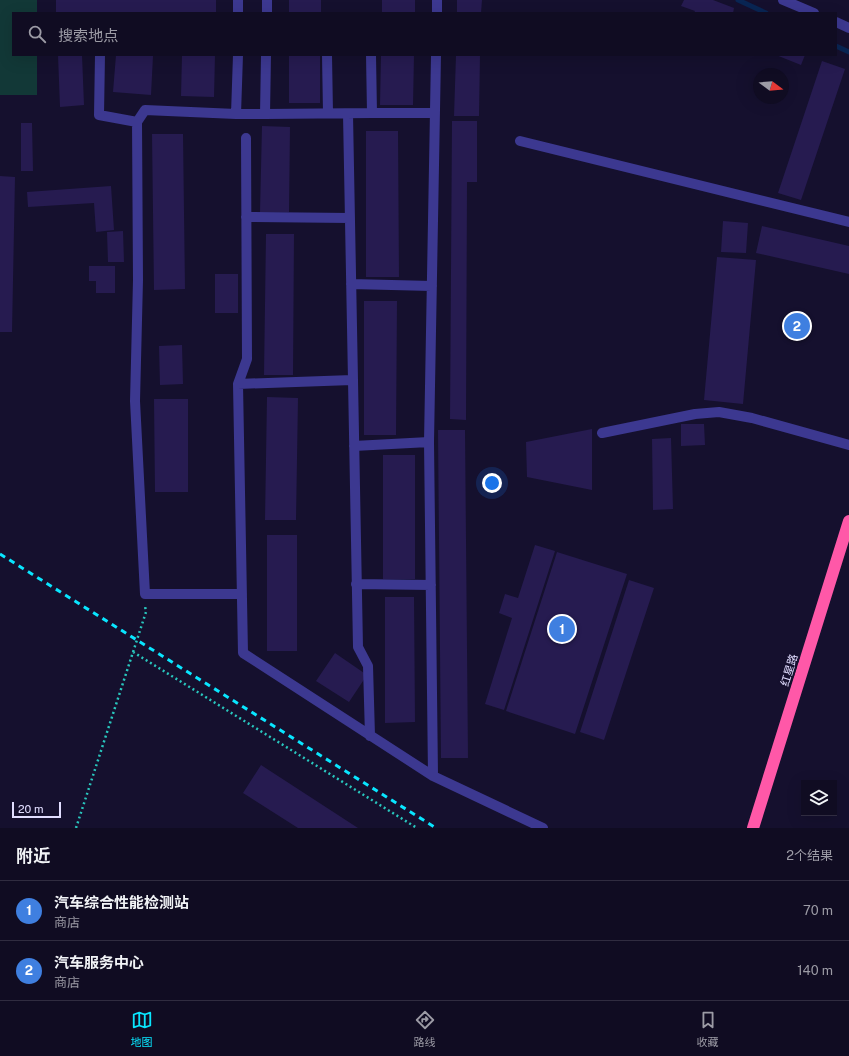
<!DOCTYPE html>
<html lang="zh">
<head>
<meta charset="utf-8">
<style>
  :root { --surface:#100c22; --page:#1e1a2f; --text:#f1f3f6; --muted:#9c9ba5; --line:#302c40; --accent:#09e6ff }
  body { margin:0; font-family:"Public Sans","Noto Sans SC",sans-serif; background:var(--page); color:var(--text) }
  .controls { position:absolute; right:12px; bottom:12px; display:grid; overflow:hidden; border-radius:0px; box-shadow:0 4px 16px #0002 }
  .controls button { width:36px; height:36px; display:grid; place-items:center; padding:0; border:0; border-bottom:1px solid var(--line); background:var(--surface); color:var(--text); font:20px sans-serif }
  .compass { position:absolute; left:753px; top:68px; width:36px; height:36px; border-radius:50%; background:var(--surface); box-shadow:0 4px 16px #0002; rotate:106deg }
  .scale { position:absolute; left:12px; bottom:10px; width:49px; box-sizing:border-box; padding-left:4px; border:2px solid #e1ddff; border-top:0; font-size:11px; line-height:14px; white-space:nowrap; color:#e1ddff; -webkit-text-stroke:3px #15102e; paint-order:stroke }
  .you { position:absolute; left:492px; top:483px; width:14px; height:14px; margin:-10px; border:3px solid #fff; border-radius:50%; background:#1a73e8; box-shadow:0 0 0 6px #1a73e833 }
  .badge { display:grid; place-items:center; width:26px; height:26px; border-radius:50%; background:var(--accent); color:#fff; font-size:13px; font-weight:700 }
  .pin { position:absolute; translate:-50% -50%; border:2px solid #fff; box-shadow:0 1px 4px #0006 }
  .list { margin:0; padding:0; list-style:none }
  h2 { display:flex; justify-content:space-between; align-items:center; height:52px; margin:0; padding:0 16px; font-size:17px }
  h2 small { font-size:13px; font-weight:400; color:var(--muted) }
  .list li { display:grid; grid-template-columns:26px 1fr auto; gap:12px; align-items:center; box-sizing:border-box; height:60px; padding:0 16px; border-top:1px solid var(--line) }
  .list b { display:block; font-size:15px; white-space:nowrap }
  .list p { margin:0; font-size:13px; white-space:nowrap; color:var(--muted) }
  .list em { font-size:13px; font-style:normal; color:var(--muted) }
  .icon { flex:none; width:22px; height:22px; fill:none; stroke:currentColor; stroke-width:2; stroke-linecap:round; stroke-linejoin:round }
  .map { position:relative; flex:none; width:849px; height:828px; overflow:hidden }
  .search { position:absolute; background:var(--surface); box-shadow:0 4px 16px #0002; left:12px; right:12px; top:12px; height:44px; display:flex; align-items:center; gap:10px; box-sizing:border-box; padding:0 14px; border-radius:0px; color:var(--muted); font-size:15px }
  .sheet { height:172px; background:var(--surface) }
  nav { display:flex; justify-content:space-around; align-items:center; box-sizing:border-box; height:56px; border-top:1px solid var(--line); background:var(--surface); font-size:11px; color:var(--muted) }
  nav a { display:grid; justify-items:center; gap:2px }
  nav .on { color:var(--accent) }
  .map>svg:first-child { display:block }
  .green { fill:#123837 }
  .lines { fill:none; stroke-linecap:round; stroke-linejoin:round }
  .stream { stroke:#092553; stroke-width:5 }
  .building { fill:#261b50 }
  .path { stroke:#29c7be; stroke-width:2.5; stroke-dasharray:2 3; stroke-linecap:butt }
  .minor { stroke:#3c3890; stroke-width:10 }
  .highway { stroke:#ff58a8; stroke-width:12 }
  .rail { stroke:#09e6ff; stroke-width:3; stroke-dasharray:6 5; stroke-linecap:butt }
  .labels { text-anchor:middle; dominant-baseline:central; stroke-width:4; stroke-linejoin:round; paint-order:stroke }
  .street-label { font-size:11px; fill:#e1ddff; stroke:#15102e }
</style>
</head>
<body>
<div class="map">
<svg width="849" height="828" viewBox="0 0 849 828">
  <rect width="100%" height="100%" fill="#15102e"/>
  <path class="green" d="M0,0H37V13H13V55H37V95H0Z"/>
  <g class="lines">
    <path class="stream" d="M738,0L766,13
      M836,46L849,52"/>
  </g>
  <path class="building" d="M56,0H216V13H56Z
    M289,0H321V13H289Z
    M382,0H415V13H382Z
    M457,0H482L481,13H457Z
    M684,0H713L734,8L733,13H694L695,11L681,6Z
    M58,55H82L84,105L60,107Z
    M116,55L153,56L151,95L113,92Z
    M182,55H215L214,97L181,96Z
    M289,55H320V103H289Z
    M381,55H414L413,105H380Z
    M456,55H480L479,116H454Z
    M776,55H805L801,65Z
    M822,61L845,69L801,200L778,193Z
    M452,121H477V182H467L466,420L450,419Z
    M21,123H32L33,171H21Z
    M262,126L290,127L289,212H260Z
    M366,131H398L399,277H366Z
    M152,134H183L185,289L154,290Z
    M0,176L15,177L12,332H0Z
    M111,186L114,230L96,232L94,203L28,207L27,192Z
    M723,221L748,223L746,253L721,252Z
    M762,226L849,246V274L756,253Z
    M123,231L124,262H108L107,232Z
    M266,234H294L293,375H264Z
    M717,257L756,260L743,404L704,400Z
    M89,266H115V293H96V281H89Z
    M215,274H238V313H215Z
    M364,301H397L396,435H364Z
    M182,345L183,384L160,385L159,346Z
    M267,397L298,398L296,520H265Z
    M154,399H188V492H155Z
    M681,424H704L705,445L681,446Z
    M592,429V490L527,477L526,442Z
    M438,430H465L468,758H441Z
    M671,438L673,509L653,510L652,439Z
    M383,455H415V579H383Z
    M267,535H297V651H267Z
    M535,545L555,551L504,710L485,704L512,618L499,613L505,594L518,598Z
    M557,552L627,574L575,734L506,711Z
    M629,580L654,588L604,740L580,732Z
    M385,597H414L415,722L385,723Z
    M335,653L367,675L349,702L316,681Z
    M261,765L358,828H298L243,793Z"/>
  <g class="lines">
    <path class="path" d="M133,652L417,828
      M76,828L146,612L145,606"/>
    <path class="minor" d="M783,0L814,13
      M238,13V0
      M267,13V0
      M437,13V0
      M836,22L849,28
      M100,55L99,115L137,122L138,280L135,401L145,594H242
      M238,55L236,114H265L266,55
      M327,55L328,113
      M371,55L372,113H435
      M265,114L372,113
      M348,114L358,647L368,666L370,736
      M137,122L145,110L236,114
      M246,138L247,359L238,384L352,380
      M520,141L849,222
      M246,217L350,218
      M351,284L432,286
      M238,384L243,653L433,776L543,828
      M602,433L695,414L719,412L752,418L849,445
      M429,442L433,776
      M354,446L429,442L436,55
      M356,584L431,585"/>
    <path class="highway" d="M753,828L849,521"/>
    <path class="rail" d="M0,554L436,828"/>
  </g>
  <g class="labels">
    <g class="street-label">
      <text transform="translate(789 670) rotate(-73)">红星路</text>
    </g>
  </g>
</svg>
<div class="controls">
<button><svg class="icon" aria-label="layers" viewBox="0 0 24 24"><path d="M12 4l9 5-9 5-9-5zM3 14l9 5 9-5"/></svg></button>
</div>
<svg class="compass" viewBox="-18 -18 36 36"><path d="M0-13l5 13h-10z" fill="#e53935"/><path d="M0 13l5-13h-10z" fill="#9c9ba5"/></svg>
<div class="scale">20 m</div>
<div class="you"></div>
<div class="pin badge" style="left:562px;top:629px;background:#3f7fe0">1</div>
<div class="pin badge" style="left:797px;top:326px;background:#3f7fe0">2</div>
<div class="search"><svg class="icon" aria-label="search" viewBox="0 0 24 24"><circle cx="10" cy="10" r="6"/><path d="M15 15l6 6"/></svg>搜索地点</div>
</div>
<section class="sheet">
<h2>附近<small>2个结果</small></h2>
<ul class="list">
<li><span class="badge" style="background:#3f7fe0">1</span><div><b>汽车综合性能检测站</b><p>商店</p></div><em>70 m</em></li>
<li><span class="badge" style="background:#3f7fe0">2</span><div><b>汽车服务中心</b><p>商店</p></div><em>140 m</em></li>
</ul>
</section>
<nav>
<a class="on"><svg class="icon" aria-label="map" viewBox="0 0 24 24"><path d="M3 6l6-2 6 2 6-2v14l-6 2-6-2-6 2zM9 4v14M15 6v14"/></svg>地图</a>
<a><svg class="icon" aria-label="directions" viewBox="0 0 24 24"><path d="M12 3l9 9-9 9-9-9zM9 14v-3h6M13 9l2 2-2 2"/></svg>路线</a>
<a><svg class="icon" aria-label="saved" viewBox="0 0 24 24"><path d="M7 4h10v16l-5-4-5 4z"/></svg>收藏</a>
</nav>
</body>
</html>
